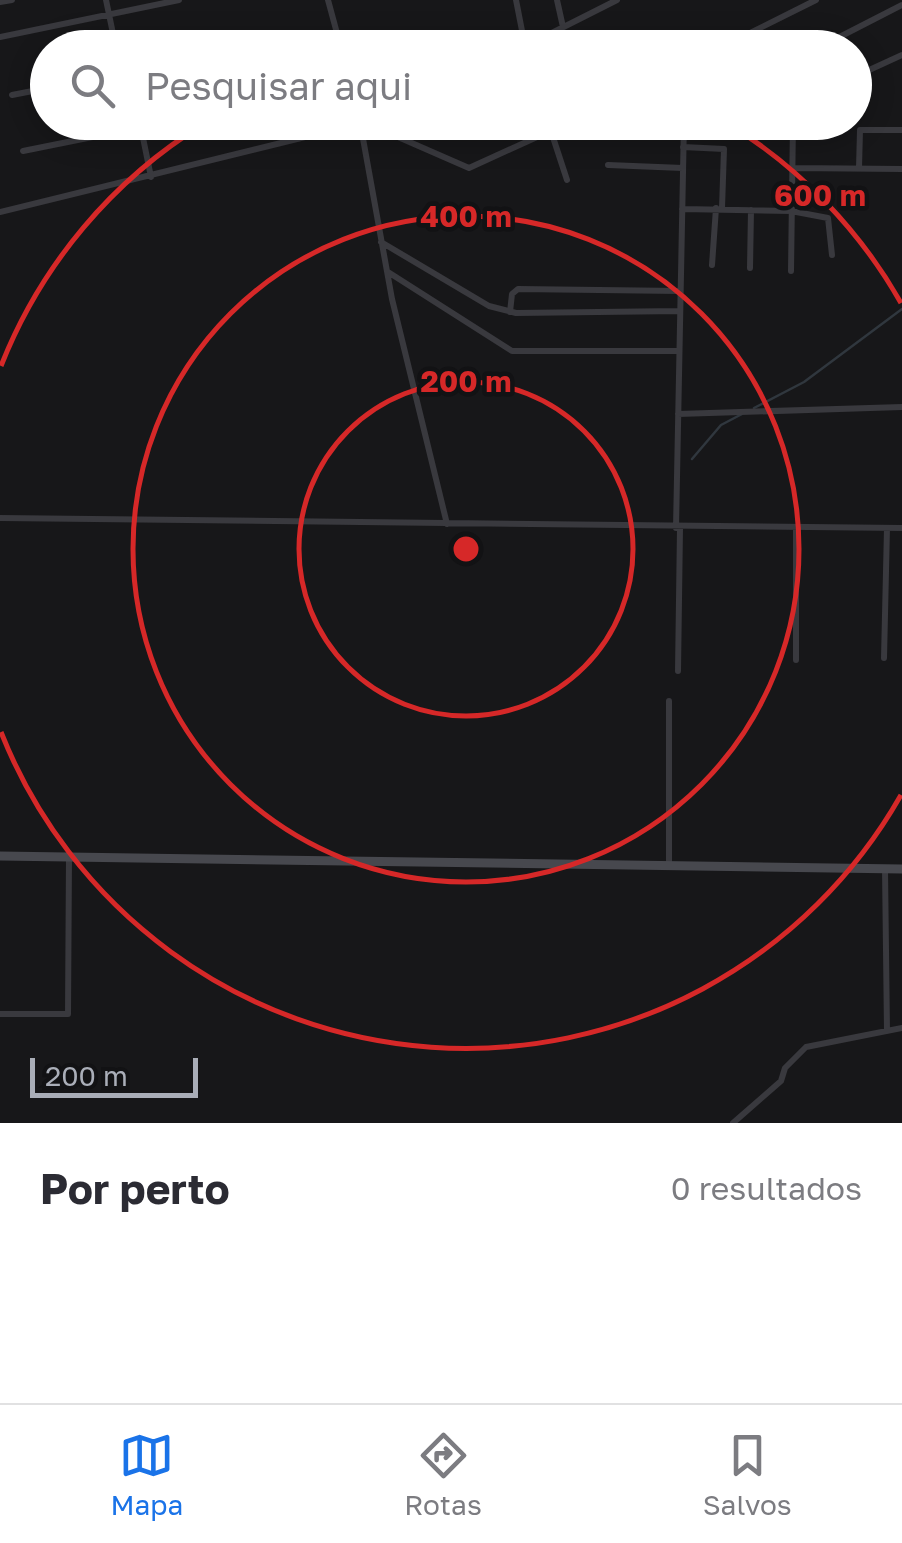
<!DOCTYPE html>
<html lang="pt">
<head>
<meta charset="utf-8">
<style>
  :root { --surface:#fff; --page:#f7f7f7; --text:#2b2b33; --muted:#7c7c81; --line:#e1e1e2; --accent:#1a73e8 }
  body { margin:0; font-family:"Golos Text",sans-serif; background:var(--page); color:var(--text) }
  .scale { position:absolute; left:30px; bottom:25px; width:168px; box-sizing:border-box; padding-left:10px; border:5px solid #aaaeb8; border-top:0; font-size:28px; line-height:35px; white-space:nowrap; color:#aaaeb8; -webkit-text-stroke:8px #121214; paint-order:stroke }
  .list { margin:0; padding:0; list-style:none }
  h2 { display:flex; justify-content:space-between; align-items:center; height:130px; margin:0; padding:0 40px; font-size:42px }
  h2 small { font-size:32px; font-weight:400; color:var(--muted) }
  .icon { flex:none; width:55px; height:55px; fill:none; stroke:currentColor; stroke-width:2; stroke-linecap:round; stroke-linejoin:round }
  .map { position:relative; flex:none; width:902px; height:1123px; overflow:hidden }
  .search { position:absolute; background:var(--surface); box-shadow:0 5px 25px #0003; left:30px; right:30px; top:30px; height:110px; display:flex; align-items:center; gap:25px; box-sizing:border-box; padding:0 35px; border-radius:55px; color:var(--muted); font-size:38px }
  .sheet { height:280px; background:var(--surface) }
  nav { display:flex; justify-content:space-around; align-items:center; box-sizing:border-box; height:140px; border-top:2px solid var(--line); background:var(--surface); font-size:28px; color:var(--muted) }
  nav a { display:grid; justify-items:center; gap:5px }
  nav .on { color:var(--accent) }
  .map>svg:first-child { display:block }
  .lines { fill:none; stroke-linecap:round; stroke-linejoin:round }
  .stream { stroke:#30373e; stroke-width:2.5 }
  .street { stroke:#39393e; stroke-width:6 }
  .secondary { stroke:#47484e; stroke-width:9 }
  .ring { fill:none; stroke:#d62828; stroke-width:5 }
  .centre { fill:#d62828; stroke:#121214; stroke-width:5 }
  .ring-label { font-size:30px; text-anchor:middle; font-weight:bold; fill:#d62828; stroke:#121214; stroke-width:9; stroke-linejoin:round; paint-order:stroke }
</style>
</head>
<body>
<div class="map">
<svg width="902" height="1123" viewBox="0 0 902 1123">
  <rect width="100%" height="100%" fill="#171719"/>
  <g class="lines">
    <path class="stream" d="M754,408L804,382L902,309
      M692,459L721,425L742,414"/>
    <path class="street" d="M106,0L116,48
      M328,0L341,48
      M516,0L525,46
      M557,0L563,27
      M0,2L12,0
      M0,37L179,0
      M839,37L843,48
      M241,48L249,46
      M522,48L617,0
      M720,48L816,0
      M818,48L902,5
      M854,77L902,55
      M12,95L48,88
      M360,122L392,299L447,524
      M548,122L567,180
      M659,122L661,131
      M366,123L469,168L570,122
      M141,128L151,177
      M683,147L724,149L722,208
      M23,151L167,122
      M608,165L683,168
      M792,168L902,169
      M859,168L860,130H902
      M682,209L791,211L828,218L832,255
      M0,212L366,122
      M381,242L489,306L516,313L680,311
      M712,265L716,208
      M750,268L751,210
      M791,271L793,122
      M388,272L512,351H679
      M510,312L512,294L518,289L680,291
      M678,414L902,407
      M0,518L902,528
      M676,528L684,122
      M884,658L887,528
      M796,660V528
      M678,671L680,528
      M669,701V865
      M885,869L887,1031
      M0,1014H68L69,857
      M733,1123L781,1081L785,1068L806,1047L902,1028"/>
    <path class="secondary" d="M0,856L902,869"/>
  </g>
  <g class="ring">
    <circle cx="466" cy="549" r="167"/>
    <circle cx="466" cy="549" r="333"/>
    <path d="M901 795A500 500 0 0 1 1 732M1 366A500 500 0 0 1 205 123M727 123A500 500 0 0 1 901 303"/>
  </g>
  <circle cx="466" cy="549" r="15" class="centre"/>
  <g class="ring-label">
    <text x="820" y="206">600 m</text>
    <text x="466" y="227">400 m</text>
    <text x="466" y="392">200 m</text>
  </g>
</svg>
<div class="scale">200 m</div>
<div class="search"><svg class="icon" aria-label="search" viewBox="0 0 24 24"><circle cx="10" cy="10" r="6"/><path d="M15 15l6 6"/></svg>Pesquisar aqui</div>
</div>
<section class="sheet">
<h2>Por perto<small>0 resultados</small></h2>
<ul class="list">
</ul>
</section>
<nav>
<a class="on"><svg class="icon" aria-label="map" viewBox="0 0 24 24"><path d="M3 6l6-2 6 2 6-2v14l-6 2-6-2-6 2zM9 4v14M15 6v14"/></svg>Mapa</a>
<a><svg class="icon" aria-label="directions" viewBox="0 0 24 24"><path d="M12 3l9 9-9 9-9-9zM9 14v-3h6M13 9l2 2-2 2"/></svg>Rotas</a>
<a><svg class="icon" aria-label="saved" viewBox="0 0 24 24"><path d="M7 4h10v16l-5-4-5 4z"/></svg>Salvos</a>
</nav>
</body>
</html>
